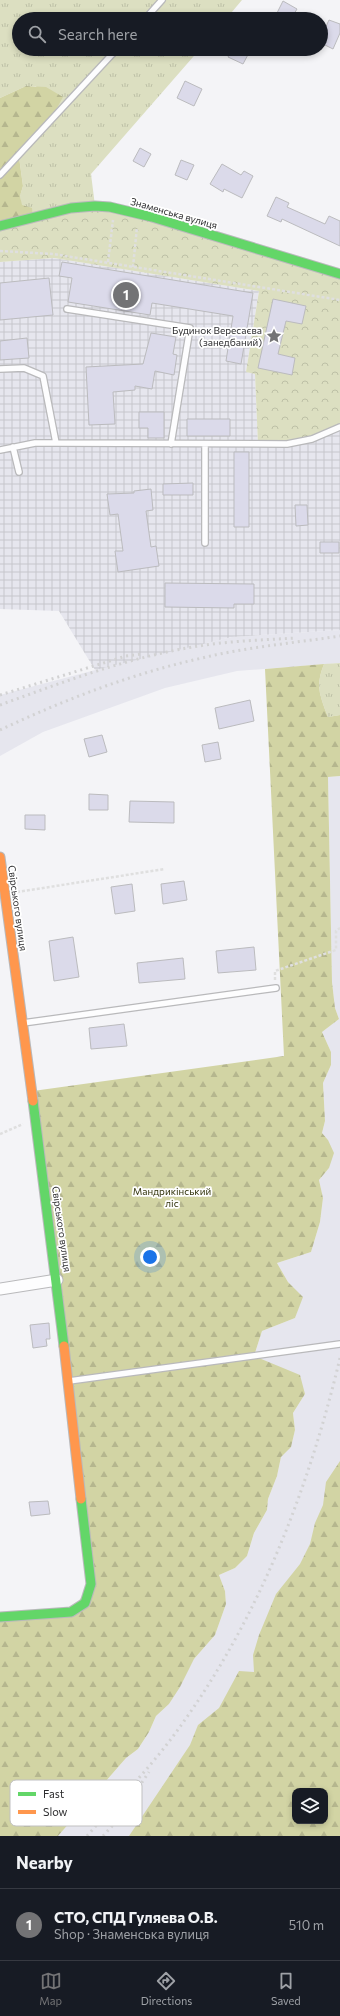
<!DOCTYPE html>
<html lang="en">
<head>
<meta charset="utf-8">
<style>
  :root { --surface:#171b24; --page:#242831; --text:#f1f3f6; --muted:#9ea1a6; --line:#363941; --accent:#737375 }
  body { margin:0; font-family:Commissioner,sans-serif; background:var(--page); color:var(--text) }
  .controls { position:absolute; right:12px; bottom:12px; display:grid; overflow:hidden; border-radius:8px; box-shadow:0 2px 6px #0003 }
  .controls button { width:36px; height:36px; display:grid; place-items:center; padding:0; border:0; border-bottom:1px solid var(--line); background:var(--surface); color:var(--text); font:20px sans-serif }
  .you { position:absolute; left:150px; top:1257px; width:14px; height:14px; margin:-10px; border:3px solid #fff; border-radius:50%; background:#1a73e8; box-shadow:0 0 0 6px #1a73e833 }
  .badge { display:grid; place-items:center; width:26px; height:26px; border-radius:50%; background:var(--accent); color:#fff; font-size:13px; font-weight:700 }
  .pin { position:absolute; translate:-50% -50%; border:2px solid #fff; box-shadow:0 1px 4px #0006 }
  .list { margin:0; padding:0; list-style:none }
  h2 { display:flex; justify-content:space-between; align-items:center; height:52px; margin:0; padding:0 16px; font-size:17px }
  h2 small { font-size:13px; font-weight:400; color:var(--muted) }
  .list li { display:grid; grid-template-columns:26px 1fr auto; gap:12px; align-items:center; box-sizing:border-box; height:72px; padding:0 16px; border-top:1px solid var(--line) }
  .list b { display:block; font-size:15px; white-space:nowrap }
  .list p { margin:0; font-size:13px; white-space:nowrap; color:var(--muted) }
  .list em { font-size:13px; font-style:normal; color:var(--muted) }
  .icon { flex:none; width:22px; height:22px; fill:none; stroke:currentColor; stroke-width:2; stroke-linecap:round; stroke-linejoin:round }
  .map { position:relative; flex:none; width:340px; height:1836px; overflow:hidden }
  .search { position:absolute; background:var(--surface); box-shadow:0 2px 6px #0003; left:12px; right:12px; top:12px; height:44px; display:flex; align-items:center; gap:10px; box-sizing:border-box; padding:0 14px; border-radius:22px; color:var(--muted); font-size:15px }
  .sheet { height:124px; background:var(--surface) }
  nav { display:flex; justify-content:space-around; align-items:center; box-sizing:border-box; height:56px; border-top:1px solid var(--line); background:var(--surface); font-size:11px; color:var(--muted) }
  nav a { display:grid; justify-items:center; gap:2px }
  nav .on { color:var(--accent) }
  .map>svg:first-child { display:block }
  .built { fill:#e6e6ee }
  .industrial { fill:url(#industrial-grid) }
  .grass { fill:url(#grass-tufts) }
  .forest { fill:url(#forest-firs); fill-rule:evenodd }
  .park { fill:url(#park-crowns) }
  .building { fill:#dbdaea; stroke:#bbbbbe }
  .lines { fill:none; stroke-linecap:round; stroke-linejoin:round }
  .lane-casing { stroke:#b9b9bb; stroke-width:8 }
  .street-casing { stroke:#b9b9bb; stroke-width:13 }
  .fast-casing { stroke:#b9b9bb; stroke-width:11 }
  .slow-casing { stroke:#b9b9bb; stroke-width:11 }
  .path { stroke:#dfdfdf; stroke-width:2.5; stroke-dasharray:3 2; stroke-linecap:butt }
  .lane { stroke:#fdfdfe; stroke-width:5.5 }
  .street { stroke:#fdfdfe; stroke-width:11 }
  .fast { stroke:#63d668; stroke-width:9 }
  .slow { stroke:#ff974d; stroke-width:9 }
  .rail { stroke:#d2d2d3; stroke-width:3; stroke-dasharray:2 4; stroke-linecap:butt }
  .labels { text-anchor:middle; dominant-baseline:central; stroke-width:3.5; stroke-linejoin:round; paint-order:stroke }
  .street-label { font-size:10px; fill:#2d2d2f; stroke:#fff }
  .poi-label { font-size:10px; fill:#2d2d2f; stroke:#fff; text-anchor:end }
  .park-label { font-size:10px; fill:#31320b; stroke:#fff }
  .key { fill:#fff; stroke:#c0c0c1; stroke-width:1 }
  .key-label { font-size:11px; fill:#2d2d2f }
</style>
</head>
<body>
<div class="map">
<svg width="340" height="1836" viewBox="0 0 340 1836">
  <defs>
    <pattern id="industrial-grid" width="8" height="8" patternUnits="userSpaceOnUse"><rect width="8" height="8" fill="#e6e6ee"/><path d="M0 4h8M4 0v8" fill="none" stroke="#c6c6cc"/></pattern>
    <pattern id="grass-tufts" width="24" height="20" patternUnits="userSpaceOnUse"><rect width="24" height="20" fill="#dcdfc1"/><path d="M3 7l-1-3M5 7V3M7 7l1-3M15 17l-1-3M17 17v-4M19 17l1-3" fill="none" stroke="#bdc0a6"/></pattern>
    <pattern id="forest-firs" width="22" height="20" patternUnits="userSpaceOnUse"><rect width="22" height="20" fill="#d2d4a4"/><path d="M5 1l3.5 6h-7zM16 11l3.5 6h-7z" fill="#b5b68e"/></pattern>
    <pattern id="park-crowns" width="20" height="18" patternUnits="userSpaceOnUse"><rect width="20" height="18" fill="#dcdfc1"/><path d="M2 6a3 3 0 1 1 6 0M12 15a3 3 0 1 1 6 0" fill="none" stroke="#bdc0a6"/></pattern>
  </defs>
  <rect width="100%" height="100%" fill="#f4f4f7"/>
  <path class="built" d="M340,630V663L237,671L165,688L43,732L0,756V695L145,657L232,637Z
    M340,776V1486L255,1677L144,1836H58L126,1758L138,1749L149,1732L156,1716L169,1704L194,1659L215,1635L226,1604L225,1591L219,1575L235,1568L247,1556L254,1533L267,1510L268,1499L277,1476L281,1457L291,1446L295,1430L293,1413L305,1394L272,1365L254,1356L262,1331L295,1318L302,1297L288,1282L277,1263L311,1252L320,1222L323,1198L319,1180L329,1168L328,1140L322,1133L325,1121L323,1083L331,1065V1052L322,1032L339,1019L335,1008L332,982L328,777Z"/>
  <path class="industrial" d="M54,258L259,291L246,372L255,374L258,445L340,427V630L232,637L95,670L59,611L0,609V262Z"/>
  <path class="grass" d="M0,0H242L226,19H19V49H200L91,174L95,206L23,222L20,196L23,186L19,157L29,138L52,117L36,86H26L0,98Z
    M340,663V715L328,717C320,696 315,686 324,664Z"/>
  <path class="forest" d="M26,86L46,87L63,97L52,117L29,138L19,157L23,186L20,196L22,205L32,208L33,218L0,226V98Z
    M324,664C315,686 320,696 328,717L340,715V776L328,777L332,982L335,1008L339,1019L322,1032L331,1052V1065L323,1083L325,1121L322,1133L328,1140L334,1153L329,1168L319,1180L323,1198L320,1222L311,1252L277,1263L288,1282L303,1297L295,1318L262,1331L254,1356L300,1375L305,1394L293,1413L295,1430L291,1447L281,1457L277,1476L268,1499L267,1510L254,1533L247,1556L235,1568L219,1575L225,1591L226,1604L215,1635L194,1659L180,1687L169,1704L156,1716L149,1732L138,1749L126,1758L58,1836H0V1617L71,1612L91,1584L33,1091L284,1056L265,669Z
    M340,1461V1836H129L190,1745L198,1725L219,1708L239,1671L254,1672L253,1655L259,1635L276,1594L300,1564L310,1544L315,1523L323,1505L326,1482ZM295,1791H325V1821H295Z"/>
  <path class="park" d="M95,206L340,274V427L312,439L258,445L255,374L246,372L259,291L54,258L0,262V226Z"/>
  <path class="building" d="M283,1L297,9L291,19H274Z
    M329,20L340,24V33L333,49L321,43V37Z
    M232,49H251L243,64L228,57Z
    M185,81L202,89L194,106L177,98Z
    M140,148L151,154L144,167L133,161Z
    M181,160L194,165L187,180L175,175Z
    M222,164L241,175L244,171L253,176L242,198L224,189L223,192L210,184Z
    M276,197L289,203L287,207L325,224L329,216L340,221V246L282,219L281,222L267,216Z
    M62,262L253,293L241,364L226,361L233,316L152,303L150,315L68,302L72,278L59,276Z
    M49,278L53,315L0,320V283Z
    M273,299L306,306L302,324L286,321L278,354L295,358L292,375L258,368Z
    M151,333L176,337L173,354L177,355L174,375L155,371L152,389L135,386V390L113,392L115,424L89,425L86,367L143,364Z
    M27,338L29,358L0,360V341Z
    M139,412H164V438H148V428H139Z
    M187,419H230V436H187Z
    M234,452H249V527H234Z
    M193,483V495H163V484Z
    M151,489L153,510L146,511L151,547L156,546L159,566L118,572L115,551H123L118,514L110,515L107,494L134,493V491Z
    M295,505H307L308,525L296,526Z
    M320,542H339V553H320Z
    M165,583L254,584V604H234V608L165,607Z
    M250,700L254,721L219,729L215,708Z
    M102,735L107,752L89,757L84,739Z
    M218,742L221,759L205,762L202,745Z
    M89,794L108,795V810H89Z
    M130,801L174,802V823L129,822Z
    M25,815H45V830L25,829Z
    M184,881L187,900L163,904L161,884Z
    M132,884L135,911L115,914L111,887Z
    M73,937L79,977L54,981L49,941Z
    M254,947L256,970L218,973L216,951Z
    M183,958L185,979L139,983L137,963Z
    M124,1024L127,1046L91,1049L89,1028Z
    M49,1323L50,1339H46L47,1346L33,1348L30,1325Z
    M48,1501L50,1514L31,1516L29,1502Z"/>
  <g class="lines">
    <g class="lane-casing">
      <path id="lane" d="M145,19L162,0
        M0,175L117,49
        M67,309L190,328L171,444
        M0,369L24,368L43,376L56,443L287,444L312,439L340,427
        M205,444V543
        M13,447L19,472
        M0,450L35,443H56
        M23,1023L276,988
        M69,1381L340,1344"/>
    </g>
    <g class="street-casing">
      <path id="street" d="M0,1289L57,1280"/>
    </g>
    <g class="fast-casing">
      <path id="fast" d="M0,226L71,208L95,206L110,207L152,217L340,274
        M33,1101L64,1346
        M0,1617L71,1612L85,1603L91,1584L81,1499"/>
    </g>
    <g class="slow-casing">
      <path id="slow" d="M0,857L33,1101
        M64,1346L81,1499"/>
    </g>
    <path class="path" d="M0,251L53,254L340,300
      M108,262L113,220
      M133,267L137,227
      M17,892L165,869
      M275,980V971L336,950V931L340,928
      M0,1134L23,1124"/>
    <use href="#lane" class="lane"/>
    <use href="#street" class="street"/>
    <use href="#fast" class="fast"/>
    <use href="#slow" class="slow"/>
    <path class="rail" d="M0,695L126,656L142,654
      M0,705C63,682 127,658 193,647C226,641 262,640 296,638
      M0,730C66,699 131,674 202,658C247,647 294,643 340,636
      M87,1836C116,1803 148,1770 174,1735C257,1623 308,1492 340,1358
      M103,1836L113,1825L149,1772"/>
  </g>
  <defs>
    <g id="sight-bare" transform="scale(1.2)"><path d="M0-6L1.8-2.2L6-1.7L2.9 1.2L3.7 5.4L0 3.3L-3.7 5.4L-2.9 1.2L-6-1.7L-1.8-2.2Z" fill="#737375" stroke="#fff" stroke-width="2.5" paint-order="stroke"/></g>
  </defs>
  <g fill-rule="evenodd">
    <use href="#sight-bare" x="274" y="336"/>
  </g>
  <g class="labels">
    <g class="street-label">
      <text transform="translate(174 213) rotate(16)">Знаменська вулиця</text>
      <text transform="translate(18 908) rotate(82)">Свірського вулиця</text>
      <text transform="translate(62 1229) rotate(82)">Свірського вулиця</text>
    </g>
    <g class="poi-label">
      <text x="262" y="330">Будинок Вересаєва<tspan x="262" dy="12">(занедбаний)</tspan></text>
    </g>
    <g class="park-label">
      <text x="172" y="1191">Мандрикінський<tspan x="172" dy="12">ліс</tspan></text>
    </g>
  </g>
  <rect x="10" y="1780" width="132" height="46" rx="6" class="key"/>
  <rect x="18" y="1792" width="18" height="4" fill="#63d668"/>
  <rect x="18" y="1810" width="18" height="4" fill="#ff974d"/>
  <g class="key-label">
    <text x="43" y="1798">Fast</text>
    <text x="43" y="1816">Slow</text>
  </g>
</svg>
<div class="controls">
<button><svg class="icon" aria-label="layers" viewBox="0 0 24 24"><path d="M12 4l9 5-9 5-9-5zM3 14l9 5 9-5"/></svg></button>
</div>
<div class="you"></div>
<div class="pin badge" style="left:126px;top:295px">1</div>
<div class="search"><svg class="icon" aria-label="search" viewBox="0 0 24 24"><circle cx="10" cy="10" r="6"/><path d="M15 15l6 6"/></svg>Search here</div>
</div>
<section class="sheet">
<h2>Nearby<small></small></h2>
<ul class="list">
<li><span class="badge">1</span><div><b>СТО, СПД Гуляева О.В.</b><p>Shop · Знаменська вулиця</p></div><em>510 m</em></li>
</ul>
</section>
<nav>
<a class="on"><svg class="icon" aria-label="map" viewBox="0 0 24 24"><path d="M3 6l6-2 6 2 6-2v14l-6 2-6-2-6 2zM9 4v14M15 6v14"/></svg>Map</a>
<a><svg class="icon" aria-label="directions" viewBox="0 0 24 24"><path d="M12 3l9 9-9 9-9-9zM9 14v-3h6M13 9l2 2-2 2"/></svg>Directions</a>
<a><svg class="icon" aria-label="saved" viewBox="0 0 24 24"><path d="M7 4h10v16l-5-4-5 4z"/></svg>Saved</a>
</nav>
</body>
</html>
